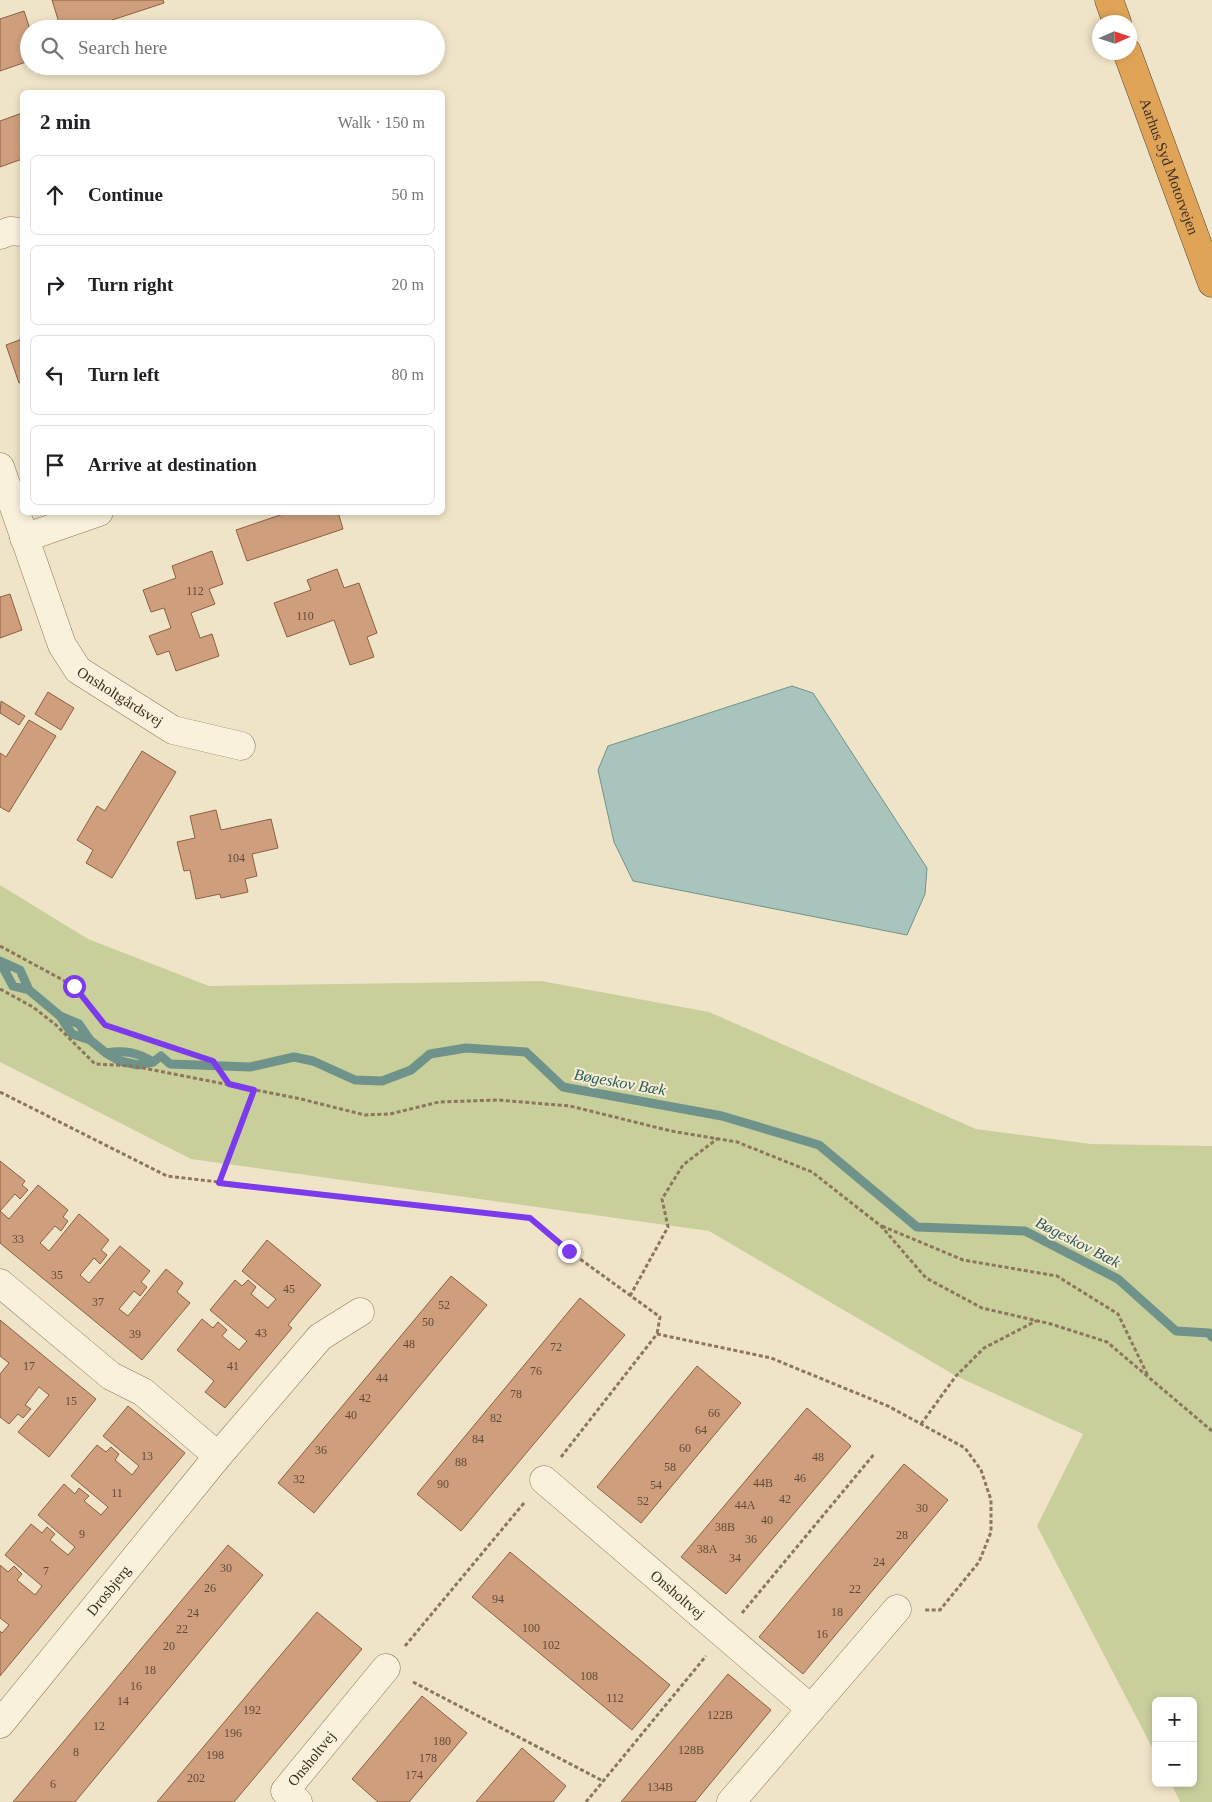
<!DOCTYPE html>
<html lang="en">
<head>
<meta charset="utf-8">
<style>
  :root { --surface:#fff; --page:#f6f6f6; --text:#202124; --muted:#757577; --line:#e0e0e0 }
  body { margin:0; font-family:Georgia,serif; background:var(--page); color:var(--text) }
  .controls { position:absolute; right:15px; bottom:15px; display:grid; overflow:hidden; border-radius:8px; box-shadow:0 2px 8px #0003 }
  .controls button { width:45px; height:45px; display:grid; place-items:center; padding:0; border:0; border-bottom:1px solid var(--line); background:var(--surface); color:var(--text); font:25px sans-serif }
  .compass { position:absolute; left:1092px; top:15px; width:45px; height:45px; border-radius:50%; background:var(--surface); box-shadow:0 2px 8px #0003; rotate:87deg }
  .stop { position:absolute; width:15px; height:15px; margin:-11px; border:4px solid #7c3aed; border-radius:50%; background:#fff }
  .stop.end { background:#7c3aed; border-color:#fff; box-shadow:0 1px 5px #0008 }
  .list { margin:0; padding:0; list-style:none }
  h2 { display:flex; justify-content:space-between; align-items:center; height:65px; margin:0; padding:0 20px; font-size:21px }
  h2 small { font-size:16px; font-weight:400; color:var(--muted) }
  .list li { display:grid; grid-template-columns:32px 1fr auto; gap:15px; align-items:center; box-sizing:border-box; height:80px; margin:0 10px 10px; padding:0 10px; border:1px solid var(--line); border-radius:8px }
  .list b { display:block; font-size:19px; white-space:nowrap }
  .list em { font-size:16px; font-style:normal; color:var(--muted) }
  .icon { flex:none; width:28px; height:28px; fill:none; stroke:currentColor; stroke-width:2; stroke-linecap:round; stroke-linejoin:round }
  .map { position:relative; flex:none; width:1212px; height:1802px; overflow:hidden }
  .search { position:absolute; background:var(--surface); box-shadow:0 2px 8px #0003; left:20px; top:20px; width:425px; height:55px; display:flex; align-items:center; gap:12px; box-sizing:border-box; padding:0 18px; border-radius:28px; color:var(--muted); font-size:19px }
  .panel { position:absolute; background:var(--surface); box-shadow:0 2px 8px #0003; left:20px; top:90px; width:425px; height:425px; border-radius:8px }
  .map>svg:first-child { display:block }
  .green { fill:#c9cf9b }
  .water { fill:#a9c4bc; stroke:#6f938a }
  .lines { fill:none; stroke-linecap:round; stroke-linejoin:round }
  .stream { stroke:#6f938a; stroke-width:9 }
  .building { fill:#cf9f7d; stroke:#8d5f41 }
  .street-casing { stroke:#8d765c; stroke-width:29 }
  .highway-casing { stroke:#5b4430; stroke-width:29 }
  .path { stroke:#8d765c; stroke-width:3; stroke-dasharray:4 2.5; stroke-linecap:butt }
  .street { stroke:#faf1dc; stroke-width:28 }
  .highway { stroke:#e0a458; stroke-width:28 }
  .route { stroke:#7c3aed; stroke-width:6 }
  .labels { text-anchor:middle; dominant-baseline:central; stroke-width:4; stroke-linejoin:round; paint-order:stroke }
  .number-label { font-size:12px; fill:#624a37 }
  .street-label { font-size:15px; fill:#3d2e20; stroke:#f7eed8 }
  .water-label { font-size:16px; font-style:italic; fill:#2f5d5a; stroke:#f7eed8 }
</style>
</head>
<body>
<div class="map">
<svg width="1212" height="1802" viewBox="0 0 1212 1802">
  <rect width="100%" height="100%" fill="#f0e4c8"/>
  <path class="green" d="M0,885L88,939L209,986L541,981L709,1012L976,1129L1091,1144L1212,1146V1802H1180L1171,1783H1193V1701H1156V1755L1037,1526L1083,1434L956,1376L709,1231L191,1159L0,1062Z"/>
  <path class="water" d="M792,686L813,693L927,868L925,894L907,935L633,881L614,842L598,770L608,746Z"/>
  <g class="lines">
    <path class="stream" d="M0,961L20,970L29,990
      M0,962L13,986L29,990L60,1016L72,1034L90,1040L106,1053L120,1061L138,1065L153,1062L161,1056L170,1064L250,1067L294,1057L313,1061L355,1080L382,1081L411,1070L430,1054L466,1048L526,1052L563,1087L722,1116L819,1145L917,1227L1025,1231L1118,1279L1176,1331L1209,1333L1212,1337
      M60,1016L79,1024L90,1040
      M106,1053C124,1050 137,1052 153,1062"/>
  </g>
  <path class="building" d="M52,0H163L164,3L100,24L102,29H61Z
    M24,11L30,29L29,61L0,71V19Z
    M22,113V159L0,167V121Z
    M22,339V382L19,383L6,345Z
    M289,512H338L343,529L247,561L236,530Z
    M212,551L223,584L209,589L215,604L191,613L200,638L212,634L219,656L176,671L169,651L157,655L149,636L171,628L164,608L151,612L143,590L176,578L172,566Z
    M337,569L344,588L359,583L377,633L367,637L374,657L350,665L334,620L287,637L274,603L311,590L307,580Z
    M10,594L22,630L0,638V597Z
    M48,692L74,708L61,730L35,714Z
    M1,701L25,716L19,725L0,713Z
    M29,720L56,736L9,812L0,807V753L6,757Z
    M142,751L176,772L112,878L86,863L93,850L77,840L97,806L105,811Z
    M216,810L221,830L271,819L278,848L252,854L257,876L245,879L248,892L221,898L220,894L196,899L190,870L184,871L177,842L195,838L190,816Z
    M0,1161L25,1181L22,1185L28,1190L20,1199L15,1194L0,1211L9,1219L38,1185L68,1210L63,1217L68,1221L61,1231L55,1226L40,1243L49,1251L79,1214L109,1240L101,1250L107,1255L100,1264L94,1258L80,1275L89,1283L120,1246L150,1271L141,1282L147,1287L140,1296L134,1291L119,1309L128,1316L166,1269L183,1283L177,1292L190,1303L142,1360L0,1243Z
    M267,1240L321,1285L288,1325L292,1328L225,1408L205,1392L214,1381L177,1350L202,1319L213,1328L218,1322L227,1330L222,1336L239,1350L247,1341L210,1310L235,1280L242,1286L248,1280L256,1287L251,1294L268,1308L276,1299L242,1271Z
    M451,1276L487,1305L314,1513L278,1483Z
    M580,1298L625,1335L461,1531L417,1494Z
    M0,1320L96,1399L49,1457L18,1432L49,1395L39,1387L25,1405L31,1409L23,1418L18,1414L9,1424L0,1417V1374L9,1363L0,1356Z
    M697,1366L741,1403L641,1523L597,1487Z
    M128,1406L185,1453L0,1676V1631L2,1633L9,1625L0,1618V1565L8,1572L14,1566L22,1574L17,1580L35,1595L42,1586L5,1555L31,1524L42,1533L47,1527L55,1534L50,1540L68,1555L75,1547L38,1515L64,1484L75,1494L79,1488L89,1496L84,1501L101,1515L108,1507L71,1476L97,1445L106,1452L111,1447L119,1454L115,1460L132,1475L139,1466L103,1436Z
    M807,1408L851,1446L726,1594L681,1557Z
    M904,1464L948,1500L803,1674L759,1637Z
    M228,1545L263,1575L75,1802H13Z
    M510,1552L670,1685L632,1730L472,1597Z
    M317,1612L362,1649L234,1802H157Z
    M728,1674L771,1710L695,1802H621Z
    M422,1696L467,1733L409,1802H378L352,1779Z
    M522,1748L566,1786L553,1802H476Z"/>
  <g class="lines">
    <g class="street-casing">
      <g id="street">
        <path d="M0,235L10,231L22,232"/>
        <path id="s1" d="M0,467L62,645L78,670L173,730L241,746"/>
        <path d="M24,538L99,512"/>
        <path d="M0,1283L111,1376L143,1392L218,1456"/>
        <path id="s2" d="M544,1480L811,1709"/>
        <path id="s3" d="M0,1724L218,1456L320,1337L360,1312"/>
        <path id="s4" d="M298,1802L285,1791L386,1668"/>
        <path d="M731,1802L897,1609"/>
      </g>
    </g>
    <g class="highway-casing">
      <g id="highway">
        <path d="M1109,0L1117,22"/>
        <path id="s5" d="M1127,52L1212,283"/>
      </g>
    </g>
    <path class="path" d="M0,946L74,986L105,1025L213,1061L228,1083
      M0,989L33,1007L56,1025L95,1064L133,1066L301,1099L365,1115L390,1114L439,1102L498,1100L570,1106L671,1131L737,1142L812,1172L881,1226L926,1278L982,1308L1051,1324L1107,1342L1212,1431
      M0,1092L167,1176L530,1218L569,1251L660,1317L657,1334
      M219,1183L254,1090
      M882,1226L963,1260L1057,1276L1118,1314L1148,1376
      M630,1296L668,1227L662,1199L683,1165L717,1139
      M921,1424L956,1376L984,1348L1036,1321
      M561,1457L657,1334L771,1358L888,1406L965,1448L981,1470L991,1500V1532L979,1562L940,1610H925
      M742,1613L875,1453
      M405,1646L524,1503
      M413,1682L603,1781
      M586,1802L706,1656"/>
    <use href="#street" class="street"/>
    <use href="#highway" class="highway"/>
  </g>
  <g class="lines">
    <path class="route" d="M74,986L105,1025L213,1061L229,1084L254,1090L219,1183L530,1218L569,1251"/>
  </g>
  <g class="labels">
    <g class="number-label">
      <text x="195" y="591">112</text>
      <text x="305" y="616">110</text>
      <text x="236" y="858">104</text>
      <text x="18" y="1239">33</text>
      <text x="57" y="1275">35</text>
      <text x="289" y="1289">45</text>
      <text x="98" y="1302">37</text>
      <text x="444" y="1305">52</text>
      <text x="428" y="1322">50</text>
      <text x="261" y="1333">43</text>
      <text x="135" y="1334">39</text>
      <text x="409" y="1344">48</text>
      <text x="556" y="1347">72</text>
      <text x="29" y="1366">17</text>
      <text x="233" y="1366">41</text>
      <text x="536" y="1371">76</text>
      <text x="382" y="1378">44</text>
      <text x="516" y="1394">78</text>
      <text x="365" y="1398">42</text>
      <text x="71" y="1401">15</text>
      <text x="714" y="1413">66</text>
      <text x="351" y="1415">40</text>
      <text x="496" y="1418">82</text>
      <text x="701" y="1430">64</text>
      <text x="478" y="1439">84</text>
      <text x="685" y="1448">60</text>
      <text x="321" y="1450">36</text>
      <text x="147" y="1456">13</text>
      <text x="818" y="1457">48</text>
      <text x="461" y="1462">88</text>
      <text x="670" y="1467">58</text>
      <text x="800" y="1478">46</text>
      <text x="299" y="1479">32</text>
      <text x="763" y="1483">44B</text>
      <text x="443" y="1484">90</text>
      <text x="656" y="1485">54</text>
      <text x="117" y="1493">11</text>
      <text x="785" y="1499">42</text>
      <text x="643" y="1501">52</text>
      <text x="745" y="1505">44A</text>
      <text x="922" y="1508">30</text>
      <text x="767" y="1520">40</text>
      <text x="725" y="1527">38B</text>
      <text x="82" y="1534">9</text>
      <text x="902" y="1535">28</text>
      <text x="751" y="1539">36</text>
      <text x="707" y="1549">38A</text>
      <text x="735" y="1558">34</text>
      <text x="879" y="1562">24</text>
      <text x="226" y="1568">30</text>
      <text x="46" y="1571">7</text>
      <text x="210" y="1588">26</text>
      <text x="855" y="1589">22</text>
      <text x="498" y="1599">94</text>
      <text x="837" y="1612">18</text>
      <text x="193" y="1613">24</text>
      <text x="531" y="1628">100</text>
      <text x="182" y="1629">22</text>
      <text x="822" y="1634">16</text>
      <text x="551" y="1645">102</text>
      <text x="169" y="1646">20</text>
      <text x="150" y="1670">18</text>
      <text x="589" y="1676">108</text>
      <text x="136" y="1686">16</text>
      <text x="615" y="1698">112</text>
      <text x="123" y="1701">14</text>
      <text x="252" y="1710">192</text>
      <text x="720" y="1715">122B</text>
      <text x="99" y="1726">12</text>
      <text x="233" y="1733">196</text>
      <text x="442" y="1741">180</text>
      <text x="691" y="1750">128B</text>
      <text x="76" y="1752">8</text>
      <text x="215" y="1755">198</text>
      <text x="428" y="1758">178</text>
      <text x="414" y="1775">174</text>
      <text x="196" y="1778">202</text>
      <text x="53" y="1784">6</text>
      <text x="660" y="1787">134B</text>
    </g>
    <g class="street-label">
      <text stroke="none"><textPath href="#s5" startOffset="122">Aarhus Syd Motorvejen</textPath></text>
      <text stroke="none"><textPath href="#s1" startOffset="268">Onsholtgårdsvej</textPath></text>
      <text stroke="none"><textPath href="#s3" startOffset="172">Drosbjerg</textPath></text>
      <text stroke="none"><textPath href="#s2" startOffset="176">Onsholtvej</textPath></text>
      <text stroke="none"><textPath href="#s4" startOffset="59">Onsholtvej</textPath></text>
    </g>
    <g class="water-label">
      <text transform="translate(620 1082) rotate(10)">Bøgeskov Bæk</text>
      <text transform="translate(1078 1242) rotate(27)">Bøgeskov Bæk</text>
    </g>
  </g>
</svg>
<div class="controls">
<button>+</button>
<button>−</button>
</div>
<svg class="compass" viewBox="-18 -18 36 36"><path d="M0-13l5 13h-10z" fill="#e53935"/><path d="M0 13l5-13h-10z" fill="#757577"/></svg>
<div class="stop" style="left:74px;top:986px"></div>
<div class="stop end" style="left:569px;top:1251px"></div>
<div class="search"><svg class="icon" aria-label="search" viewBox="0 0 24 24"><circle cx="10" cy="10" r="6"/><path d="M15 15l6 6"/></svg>Search here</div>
<section class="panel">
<h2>2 min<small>Walk · 150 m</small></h2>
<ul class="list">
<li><svg class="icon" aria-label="ahead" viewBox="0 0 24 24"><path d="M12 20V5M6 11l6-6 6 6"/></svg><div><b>Continue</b></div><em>50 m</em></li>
<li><svg class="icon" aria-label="right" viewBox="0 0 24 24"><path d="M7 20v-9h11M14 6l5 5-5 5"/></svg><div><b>Turn right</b></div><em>20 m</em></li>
<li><svg class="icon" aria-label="left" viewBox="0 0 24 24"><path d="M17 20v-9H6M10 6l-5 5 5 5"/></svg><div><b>Turn left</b></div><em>80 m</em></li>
<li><svg class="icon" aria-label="arrive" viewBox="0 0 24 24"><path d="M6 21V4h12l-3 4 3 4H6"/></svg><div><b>Arrive at destination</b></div></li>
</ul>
</section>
</div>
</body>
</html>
